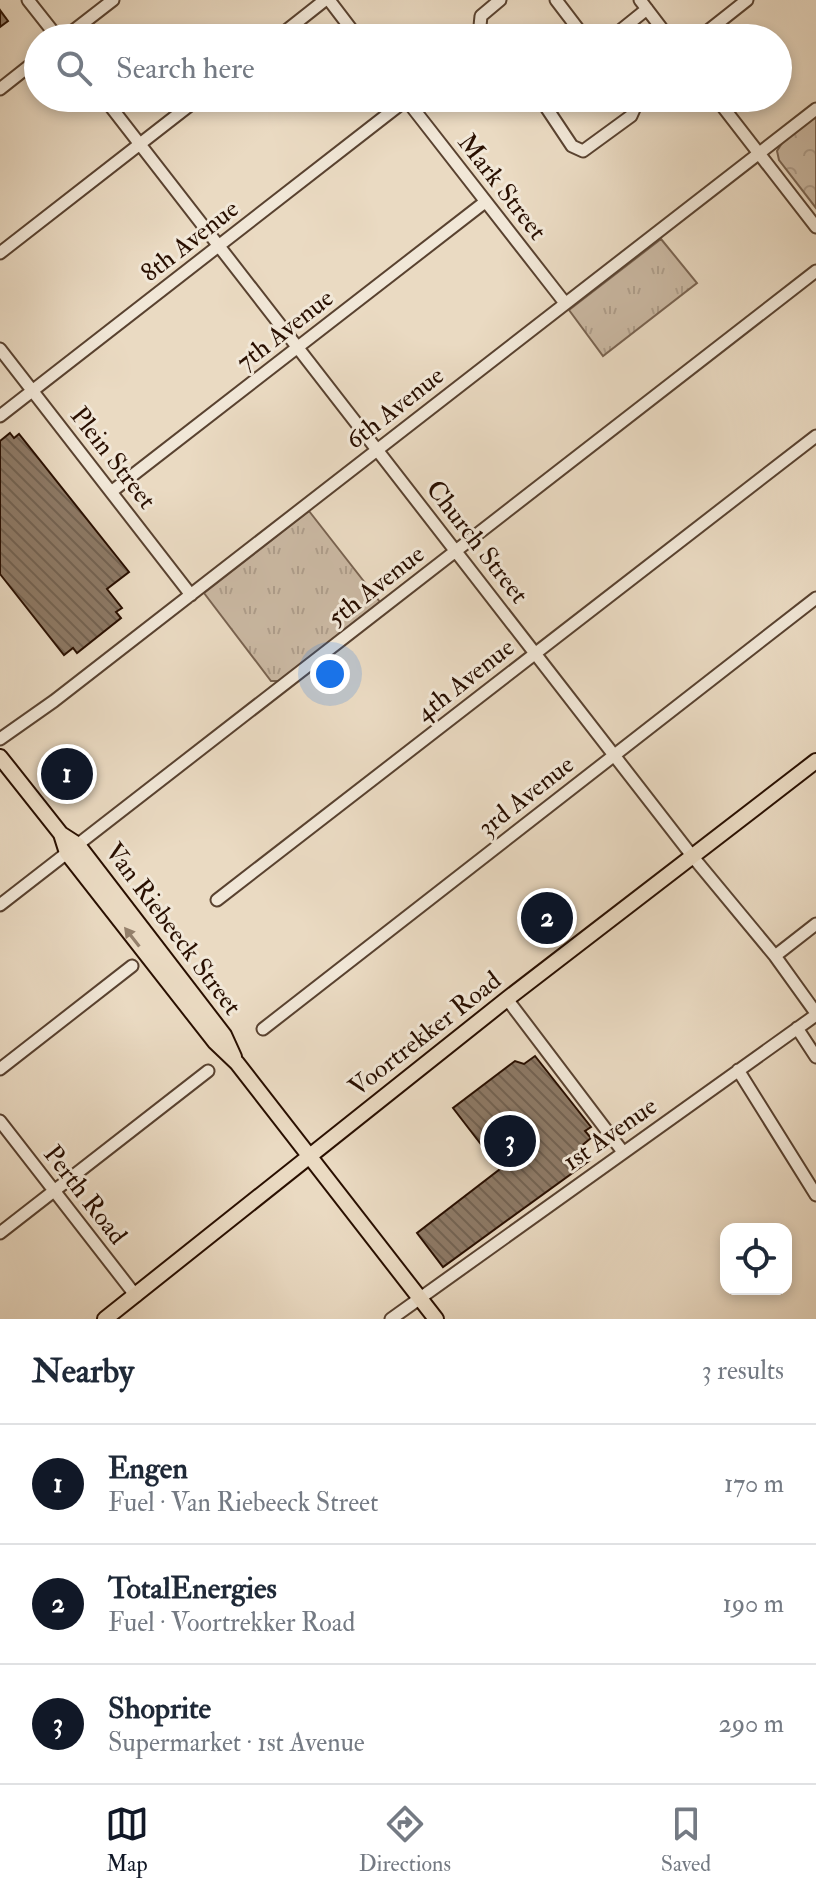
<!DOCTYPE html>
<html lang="en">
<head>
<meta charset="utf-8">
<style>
  :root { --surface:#fff; --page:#f6f6f7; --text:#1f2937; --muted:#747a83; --line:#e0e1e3; --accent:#111827 }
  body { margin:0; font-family:"IM FELL Double Pica",serif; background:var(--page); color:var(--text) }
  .controls { position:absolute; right:24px; bottom:24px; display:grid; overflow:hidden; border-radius:16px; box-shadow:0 4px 12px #0003 }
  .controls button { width:72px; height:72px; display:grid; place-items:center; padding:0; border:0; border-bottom:2px solid var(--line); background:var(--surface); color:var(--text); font:40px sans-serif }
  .you { position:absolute; left:330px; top:674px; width:28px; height:28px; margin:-20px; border:6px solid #fff; border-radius:50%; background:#1a73e8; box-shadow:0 0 0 12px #1a73e833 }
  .badge { display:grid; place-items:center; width:52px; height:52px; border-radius:50%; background:var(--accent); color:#fff; font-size:26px; font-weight:700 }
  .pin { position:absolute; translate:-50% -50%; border:4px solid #fff; box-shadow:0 2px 8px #0006 }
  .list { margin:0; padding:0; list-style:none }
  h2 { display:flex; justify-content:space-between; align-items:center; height:104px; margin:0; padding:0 32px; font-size:34px }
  h2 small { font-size:26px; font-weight:400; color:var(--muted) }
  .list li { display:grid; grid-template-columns:52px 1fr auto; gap:24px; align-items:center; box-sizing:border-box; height:120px; padding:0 32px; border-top:2px solid var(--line) }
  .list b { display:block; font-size:30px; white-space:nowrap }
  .list p { margin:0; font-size:26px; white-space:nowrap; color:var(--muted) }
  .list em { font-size:26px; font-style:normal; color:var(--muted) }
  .icon { flex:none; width:44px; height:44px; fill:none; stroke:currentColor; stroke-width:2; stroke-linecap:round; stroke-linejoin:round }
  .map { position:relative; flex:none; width:816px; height:1319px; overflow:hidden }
  .search { position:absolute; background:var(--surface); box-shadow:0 4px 12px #0003; left:24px; right:24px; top:24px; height:88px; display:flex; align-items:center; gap:20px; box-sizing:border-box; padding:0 28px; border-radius:44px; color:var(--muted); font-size:30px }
  .sheet { height:464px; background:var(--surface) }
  nav { display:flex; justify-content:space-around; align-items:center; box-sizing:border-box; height:112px; border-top:2px solid var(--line); background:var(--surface); font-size:22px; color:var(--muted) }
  nav a { display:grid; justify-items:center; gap:4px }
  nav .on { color:var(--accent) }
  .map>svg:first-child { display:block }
  .grass { fill:url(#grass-tufts); stroke:#796350; stroke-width:2 }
  .park { fill:url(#park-crowns); stroke:#796350; stroke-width:2 }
  .building { fill:url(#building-back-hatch); stroke:#290f00; stroke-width:2 }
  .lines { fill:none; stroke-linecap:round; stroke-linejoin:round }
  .minor-casing { stroke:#594230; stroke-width:15 }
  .major-casing { stroke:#290f00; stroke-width:18 }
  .minor { stroke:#f1e7d7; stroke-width:11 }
  .major { stroke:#eadac2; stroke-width:14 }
  .oneway { fill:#937f6b }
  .labels { text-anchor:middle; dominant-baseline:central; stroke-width:6; stroke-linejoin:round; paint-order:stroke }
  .street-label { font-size:26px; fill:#290f00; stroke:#f1e7d7 }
</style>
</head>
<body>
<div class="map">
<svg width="816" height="1319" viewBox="0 0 816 1319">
  <defs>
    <pattern id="grass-tufts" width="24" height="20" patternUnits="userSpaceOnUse" patternTransform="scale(2)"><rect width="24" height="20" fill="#c9b7a1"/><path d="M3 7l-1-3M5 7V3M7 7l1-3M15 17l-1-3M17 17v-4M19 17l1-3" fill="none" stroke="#ad9c89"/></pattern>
    <pattern id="park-crowns" width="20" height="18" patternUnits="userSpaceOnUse" patternTransform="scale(2)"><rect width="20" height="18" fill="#c9b7a1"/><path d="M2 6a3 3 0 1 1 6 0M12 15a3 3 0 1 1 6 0" fill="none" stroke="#ad9c89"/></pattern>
    <pattern id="building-back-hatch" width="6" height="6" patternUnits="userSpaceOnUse" patternTransform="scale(2)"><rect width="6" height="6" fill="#8d7965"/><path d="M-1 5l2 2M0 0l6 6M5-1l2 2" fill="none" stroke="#736251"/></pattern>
  </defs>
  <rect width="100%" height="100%" fill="#eadac2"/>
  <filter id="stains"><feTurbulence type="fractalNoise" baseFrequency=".0025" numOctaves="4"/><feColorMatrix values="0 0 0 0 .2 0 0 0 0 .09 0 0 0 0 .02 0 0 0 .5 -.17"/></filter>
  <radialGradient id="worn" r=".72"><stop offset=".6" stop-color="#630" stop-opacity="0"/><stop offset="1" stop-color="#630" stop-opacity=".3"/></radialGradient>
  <path class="grass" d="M661,239L697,283L603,356L569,310Z
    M309,511L380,602L279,681H271L204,593Z"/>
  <path class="park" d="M816,115V208L779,160L777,151L784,140Z"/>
  <path class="building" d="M0,10L8,21L0,27Z
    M10,433L14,438L19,434L129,572L107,589L122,608L116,612L121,618L77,653L73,648L64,655L0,574V441Z
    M72,757L86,775L64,793L49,774Z
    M535,1056L591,1127L585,1131L591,1138L579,1148L589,1161L443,1267L417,1233L500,1169L453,1108L515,1061L524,1064Z"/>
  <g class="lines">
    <g class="minor-casing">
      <path id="minor" d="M28,0L58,38
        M329,0L358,38
        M556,0L585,38
        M640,0L669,38
        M64,38L113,0
        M277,38L325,0
        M488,38L480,26L481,16L500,0
        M611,38L647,9
        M699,38L747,0
        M0,89L38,59
        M104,98L693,857L775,956L816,1013
        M405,98L565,303
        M540,98L572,146L583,151L631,116L635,107L633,98
        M716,98L816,227
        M0,253L199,98
        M0,349L191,595
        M0,416L406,100
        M111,492L485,202
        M0,739L54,701L816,109
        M217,900L816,436
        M0,905L816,271
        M775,956L816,924
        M507,999L623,1152
        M797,1028L816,1057
        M263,1029L816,598
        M0,1069L132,966
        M738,1070L816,1195
        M0,1121L136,1296
        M0,1233L208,1071
        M391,1319L816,1015"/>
    </g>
    <g class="major-casing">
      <path id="major" d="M0,757L61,834L67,853L215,1042L237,1063L436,1319
        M61,834L78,845L224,1035L234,1057
        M105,1319L507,999L816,761"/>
    </g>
    <use href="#minor" class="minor"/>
    <use href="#major" class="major"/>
  </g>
  <defs><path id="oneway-solid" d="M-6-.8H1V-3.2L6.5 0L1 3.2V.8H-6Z" transform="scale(2)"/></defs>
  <use class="oneway" href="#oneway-solid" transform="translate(132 937) rotate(-128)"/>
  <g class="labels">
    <g class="street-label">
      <text transform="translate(502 187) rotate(52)">Mark Street</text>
      <text transform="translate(190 241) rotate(-38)">8th Avenue</text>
      <text transform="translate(285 330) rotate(-38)">7th Avenue</text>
      <text transform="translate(395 408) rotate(-38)">6th Avenue</text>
      <text transform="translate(113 458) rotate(52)">Plein Street</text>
      <text transform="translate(477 542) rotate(52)">Church Street</text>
      <text transform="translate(376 586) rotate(-38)">5th Avenue</text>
      <text transform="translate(465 680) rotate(-38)">4th Avenue</text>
      <text transform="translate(526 796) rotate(-38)">3rd Avenue</text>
      <text transform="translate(173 929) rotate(53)">Van Riebeeck Street</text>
      <text transform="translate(425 1034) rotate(-38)">Voortrekker Road</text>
      <text transform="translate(610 1134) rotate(-35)">1st Avenue</text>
      <text transform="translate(85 1195) rotate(52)">Perth Road</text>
    </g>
  </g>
  <rect width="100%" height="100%" filter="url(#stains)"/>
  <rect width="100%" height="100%" fill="url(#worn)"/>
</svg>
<div class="controls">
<button><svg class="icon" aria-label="locate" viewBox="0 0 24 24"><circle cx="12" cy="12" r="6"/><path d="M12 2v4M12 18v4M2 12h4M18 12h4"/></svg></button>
</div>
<div class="you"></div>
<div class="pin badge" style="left:67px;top:774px">1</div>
<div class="pin badge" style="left:547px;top:918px">2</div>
<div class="pin badge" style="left:510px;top:1141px">3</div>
<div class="search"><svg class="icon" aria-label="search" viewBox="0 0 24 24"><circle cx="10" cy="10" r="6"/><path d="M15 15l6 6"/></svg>Search here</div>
</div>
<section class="sheet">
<h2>Nearby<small>3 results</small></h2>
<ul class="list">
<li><span class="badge">1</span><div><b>Engen</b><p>Fuel · Van Riebeeck Street</p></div><em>170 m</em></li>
<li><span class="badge">2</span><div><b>TotalEnergies</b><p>Fuel · Voortrekker Road</p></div><em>190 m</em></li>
<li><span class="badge">3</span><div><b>Shoprite</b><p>Supermarket · 1st Avenue</p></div><em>290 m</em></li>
</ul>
</section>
<nav>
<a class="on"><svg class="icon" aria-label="map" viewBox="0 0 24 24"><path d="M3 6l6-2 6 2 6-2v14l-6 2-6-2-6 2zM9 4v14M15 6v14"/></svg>Map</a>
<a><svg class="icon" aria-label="directions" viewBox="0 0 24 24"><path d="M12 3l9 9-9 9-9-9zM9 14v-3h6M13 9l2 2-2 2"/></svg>Directions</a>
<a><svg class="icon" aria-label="saved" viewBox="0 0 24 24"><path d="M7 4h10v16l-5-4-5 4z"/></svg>Saved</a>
</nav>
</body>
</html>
